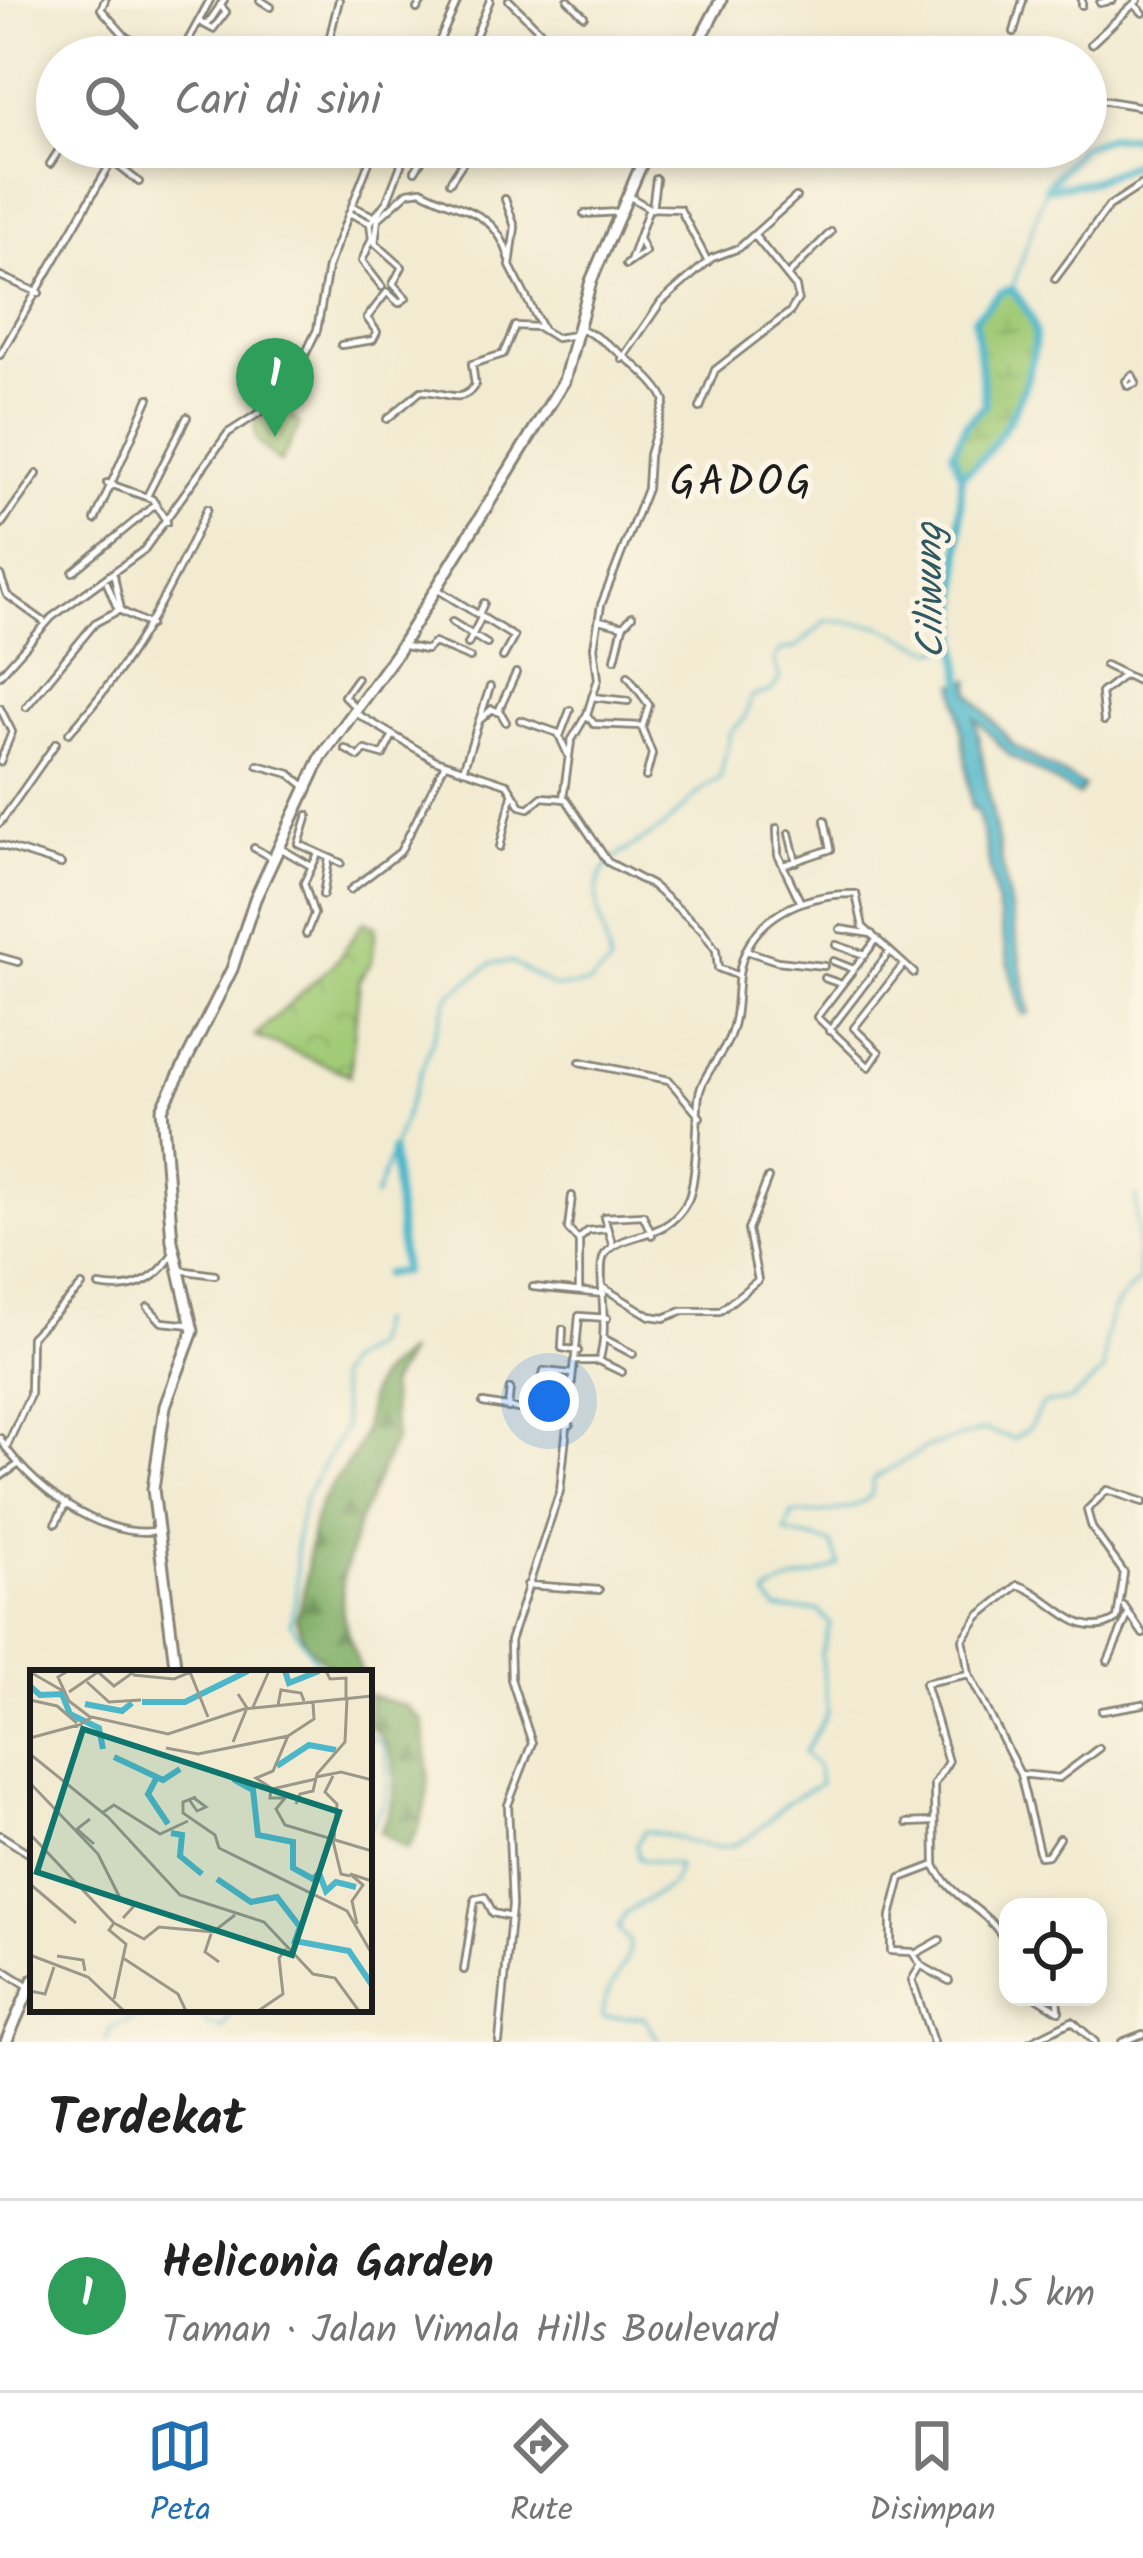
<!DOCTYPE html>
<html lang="id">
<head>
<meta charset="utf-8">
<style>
  :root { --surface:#fff; --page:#f2f2f2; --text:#222; --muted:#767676; --line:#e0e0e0; --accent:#1f6fb2 }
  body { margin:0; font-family:Kalam,sans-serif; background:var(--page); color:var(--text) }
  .controls { position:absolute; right:36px; bottom:36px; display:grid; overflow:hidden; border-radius:24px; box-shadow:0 6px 18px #0003 }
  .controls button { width:108px; height:108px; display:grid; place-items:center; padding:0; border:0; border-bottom:3px solid var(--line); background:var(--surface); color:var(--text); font:60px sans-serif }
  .you { position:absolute; left:549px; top:1401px; width:42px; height:42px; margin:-30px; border:9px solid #fff; border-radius:50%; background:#1a73e8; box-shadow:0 0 0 18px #1a73e833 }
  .badge { display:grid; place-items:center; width:78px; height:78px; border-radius:50%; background:var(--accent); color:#fff; font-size:39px; font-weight:700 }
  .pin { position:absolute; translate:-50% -99px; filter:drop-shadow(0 3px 6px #0008) }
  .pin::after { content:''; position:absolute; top:63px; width:42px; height:36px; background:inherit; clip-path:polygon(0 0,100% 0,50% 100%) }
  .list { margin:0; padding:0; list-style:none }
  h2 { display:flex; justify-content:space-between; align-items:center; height:156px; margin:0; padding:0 48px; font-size:51px }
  h2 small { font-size:39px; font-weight:400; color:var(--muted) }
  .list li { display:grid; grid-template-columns:78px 1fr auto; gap:36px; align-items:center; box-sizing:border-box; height:192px; padding:0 48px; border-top:3px solid var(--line) }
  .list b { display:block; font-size:45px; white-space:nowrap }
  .list p { margin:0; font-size:39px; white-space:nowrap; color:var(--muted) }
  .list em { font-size:39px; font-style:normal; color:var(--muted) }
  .icon { flex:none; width:66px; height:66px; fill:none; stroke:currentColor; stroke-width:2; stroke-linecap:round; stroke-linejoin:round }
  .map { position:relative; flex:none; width:1143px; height:2042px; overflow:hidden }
  .search { position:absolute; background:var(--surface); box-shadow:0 6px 18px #0003; left:36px; right:36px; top:36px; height:132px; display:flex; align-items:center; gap:30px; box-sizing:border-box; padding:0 42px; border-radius:66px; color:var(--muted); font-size:45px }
  .sheet { height:348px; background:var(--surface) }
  nav { display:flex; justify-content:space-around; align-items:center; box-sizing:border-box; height:168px; border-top:3px solid var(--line); background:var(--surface); font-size:33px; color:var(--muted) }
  nav a { display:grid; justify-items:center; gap:6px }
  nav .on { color:var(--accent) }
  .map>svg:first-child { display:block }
  .forest { fill:url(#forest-firs); stroke:#4e6642; stroke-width:3 }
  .wetland { fill:url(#wetland-marsh); stroke:#5f744a; stroke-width:3 }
  .park { fill:url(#park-crowns); stroke:#5f744a; stroke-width:3 }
  .water { fill:#4db7ca; stroke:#346a73; stroke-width:3 }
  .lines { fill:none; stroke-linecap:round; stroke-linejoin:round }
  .stream { stroke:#4db7ca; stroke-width:3 }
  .river { stroke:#4db7ca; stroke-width:8 }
  .street-casing { stroke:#878476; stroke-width:10 }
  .secondary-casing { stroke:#878476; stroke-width:15 }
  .street { stroke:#fff; stroke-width:4.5 }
  .secondary { stroke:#fff; stroke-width:9 }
  .labels { text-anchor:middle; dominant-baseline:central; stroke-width:10; stroke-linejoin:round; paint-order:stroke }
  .water-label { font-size:39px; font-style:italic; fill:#305a62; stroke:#fcf5e5 }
  .quarter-label { font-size:42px; letter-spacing:3px; fill:#1c1c1c; stroke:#fcf5e5 }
  .inset-river { fill:none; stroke:#4db7ca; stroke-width:6 }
  .inset-road { fill:none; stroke:#9c9889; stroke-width:3 }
  .view { fill:#0f766e; fill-opacity:0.15; stroke:#0f766e; stroke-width:6 }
  .inset-edge { fill:none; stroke:#1c1c1c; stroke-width:6 }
</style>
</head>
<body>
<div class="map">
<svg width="1143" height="2042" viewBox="0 0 1143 2042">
  <defs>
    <pattern id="forest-firs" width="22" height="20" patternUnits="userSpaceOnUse" patternTransform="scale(3)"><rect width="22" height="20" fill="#81af68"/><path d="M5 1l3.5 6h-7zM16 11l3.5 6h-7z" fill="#698e55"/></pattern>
    <pattern id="wetland-marsh" width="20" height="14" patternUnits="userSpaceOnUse" patternTransform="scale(3)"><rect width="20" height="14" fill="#a2cb77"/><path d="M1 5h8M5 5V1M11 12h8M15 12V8" fill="none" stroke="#8bae66"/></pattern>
    <pattern id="park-crowns" width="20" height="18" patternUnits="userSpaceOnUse" patternTransform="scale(3)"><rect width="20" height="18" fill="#a2cb77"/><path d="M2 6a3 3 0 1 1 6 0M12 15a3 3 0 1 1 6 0" fill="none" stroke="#8bae66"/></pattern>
  </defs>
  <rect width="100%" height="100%" fill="#fcf5e5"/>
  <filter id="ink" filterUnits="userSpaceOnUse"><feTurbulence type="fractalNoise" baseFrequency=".00833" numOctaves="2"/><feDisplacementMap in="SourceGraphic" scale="24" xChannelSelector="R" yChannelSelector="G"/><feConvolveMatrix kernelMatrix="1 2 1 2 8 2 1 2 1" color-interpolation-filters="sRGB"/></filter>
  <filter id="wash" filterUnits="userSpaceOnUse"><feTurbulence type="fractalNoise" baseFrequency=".004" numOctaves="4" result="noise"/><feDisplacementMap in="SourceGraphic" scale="48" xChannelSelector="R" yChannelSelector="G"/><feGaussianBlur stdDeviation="2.7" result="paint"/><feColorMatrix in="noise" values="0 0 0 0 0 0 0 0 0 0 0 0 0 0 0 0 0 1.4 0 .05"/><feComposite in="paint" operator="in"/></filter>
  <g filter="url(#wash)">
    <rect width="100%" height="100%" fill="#f2ebd1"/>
    <path class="forest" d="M408,1352L389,1386L395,1439L358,1523L343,1578L342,1612L361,1673H337L306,1645L296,1618C311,1583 305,1543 318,1509C327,1485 348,1468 358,1446C379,1399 352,1390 408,1352Z
      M369,1695L406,1706L423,1721C429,1769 435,1807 407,1849L380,1832C399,1797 403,1753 369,1725Z"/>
    <path class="wetland" d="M1012,289C1023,304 1036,320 1035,339C1031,386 1000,451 961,475C949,441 961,429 985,404L975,318L1001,292Z"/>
    <path class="park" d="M277,403L300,424L280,462L257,441L254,422Z
      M364,921L376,926L372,962L360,978L350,1075L255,1036L338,959Z"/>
    <path class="water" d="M970,680V693L1014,746L1084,786L1079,796L1009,755L975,718L1030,1013L1023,1015C1000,948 995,877 977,809H972L955,684Z"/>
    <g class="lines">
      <path class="stream" d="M1012,289L1046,188
        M375,1197L449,995L493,963L511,962L555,988L589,984L610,965C608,941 595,914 597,891C599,856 640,846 663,827C683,811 697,790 720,778L730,733L745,718L751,697L771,691L780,679L774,661L780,651L795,648L827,620L880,626L935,651L958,644
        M323,1673L290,1622L297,1595L296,1538L305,1497L345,1427L337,1377L345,1363L372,1345L377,1321
        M369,1735L382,1744C392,1775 389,1803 369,1828
        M200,2009L206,2024L223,2029L233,2009
        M106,2042L110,2029L155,2009
        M660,2042L644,2017H602C602,1987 628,1973 630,1942L618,1928L625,1913L673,1884L678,1865L639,1859L636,1845L644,1831C668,1833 685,1842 708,1846C745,1853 763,1823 787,1803C796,1796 809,1790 820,1784L817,1766L804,1753L828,1712L821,1654L830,1624L818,1610H777L766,1596C789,1576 814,1580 839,1565L831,1543L785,1532L792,1514C823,1512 846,1515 871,1496L874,1478L928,1447L985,1430L1014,1439L1030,1427L1042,1404L1071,1400L1104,1371C1104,1333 1106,1305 1139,1282L1136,1196"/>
      <path class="river" d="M1086,145L1109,137H1143
        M1047,186L1081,147
        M1046,188L1089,182L1143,160
        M961,475C1000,451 1031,386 1035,339C1036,320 1023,304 1012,289L1001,292L975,318L985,405L966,424L953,452L961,475L958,644L964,691
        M385,1274L403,1272L392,1150"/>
    </g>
  </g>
  <g filter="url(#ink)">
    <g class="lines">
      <g class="street-casing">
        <path id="street" d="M105,0L101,9L126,37L166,57
          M260,0L271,7
          M509,0L542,33L544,44
          M568,0L584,16
          M1100,3L1113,0
          M1134,4L1143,13
          M1082,5V0
          M417,9L423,0
          M200,22L213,29L226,12L220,5
          M207,25L224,0
          M1014,32L1023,0
          M478,37L500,57
          M328,44L339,0
          M1091,44L1138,0
          M179,57L210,0
          M432,57L458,0
          M467,57L490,0
          M764,57L769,45
          M1087,88L1095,99L1143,107
          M98,147L114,157
          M112,161L139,182
          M50,164L61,147
          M415,171L430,147
          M450,182L473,147
          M627,195L649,208L630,262
          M505,199L515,227L510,266L543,330
          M352,206L373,216
          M649,208L680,209L708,262
          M652,209L656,179
          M349,213L370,223
          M584,214L619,212
          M626,265L645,252L639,239
          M788,275L831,232
          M0,276L39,293
          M1055,279L1109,206L1143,184
          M382,287L362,261L372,238L370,223L387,201L408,147
          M341,345L373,340L377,332L367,318L387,292L399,303L406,298L393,284L402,267L375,243L378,219L408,192L421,190C463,213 495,208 510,260
          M0,355L120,147
          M622,359L661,302L712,258L739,248L796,197
          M1132,375L1136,383L1128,386L1126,381Z
          M700,408L715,370L790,312L798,299L796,287L754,235
          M387,419L421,391C443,390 461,407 475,385L472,364L503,354L515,326L538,327L556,338L575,335
          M107,483L152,499L167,522
          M147,496L187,417
          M95,520L149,398
          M0,526L37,474
          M73,572L156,504
          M0,575L7,595L43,621
          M114,576L121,610
          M107,583L118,610
          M437,589L514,637L503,657
          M479,614L484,603
          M599,620L623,626L615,659
          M452,622L487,644
          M623,626L632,616
          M468,644L482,616
          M405,646L426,650L434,643L470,658
          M1105,665L1140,682
          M0,675L52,617L144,550L228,433L279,400L293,380L317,330L328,267L375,147
          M628,676L649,705L642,728L652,754L646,777
          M1143,680V692
          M592,697L628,701
          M26,707L95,623L119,610L150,625
          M0,708L12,732L0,762
          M356,708L344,696L357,678
          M499,710L506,722
          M354,712L435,760L507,784L521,806L529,808L542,797L566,799L608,862L653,886L702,930L716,950L718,968L739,976
          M587,715L594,724L642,726
          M481,719L492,709L498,712L516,673
          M520,720L558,733L569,757
          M1104,721L1101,693L1123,676
          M69,733C130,666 170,591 207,509
          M560,736L570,710
          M345,749L359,757L365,750L383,755L392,737
          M258,765L290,774L306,787
          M463,770L490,687
          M563,799L571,741L587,714L598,679L594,647L601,605L647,489L649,455L665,401C658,379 600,335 578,328
          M308,815L299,844L341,863
          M0,823L56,743
          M777,828L778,855L800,901
          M789,833L796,862
          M0,845L61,864
          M500,847L512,795
          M254,848L270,857
          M280,848L311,866
          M784,865L831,849L825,820
          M350,890L400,852L445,764
          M323,895L329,859
          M840,929L872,934
          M306,934L314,914L304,883L318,854
          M877,939L817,1017L869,1067L879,1052L854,1028L904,964
          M836,945L865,955
          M747,951L777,961L824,966
          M0,957L18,962
          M833,961L853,969
          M824,978L841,984
          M829,1031L890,951
          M580,1062L669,1080L700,1117
          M572,1196L568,1229L579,1241V1291
          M578,1240L588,1231L605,1229
          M613,1247L604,1217L643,1215L652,1235
          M179,1270L215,1275
          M99,1286C129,1292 156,1282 171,1256
          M533,1287L604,1294
          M602,1287L650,1316L664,1318L682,1311H720L758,1280L748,1230L768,1178
          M148,1307L162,1322L192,1325
          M563,1329L562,1348L578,1351
          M605,1339L633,1354
          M575,1358L579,1316L607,1318
          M599,1361L622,1372
          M483,1403L536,1412L570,1425
          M508,1408L510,1389
          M536,1412L544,1371L572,1374
          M0,1438C26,1484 100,1539 155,1531
          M6,1448L30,1395L31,1337L82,1286
          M0,1477L19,1464
          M56,1523L66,1503
          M527,1585L599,1590
          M1124,1606L1143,1634
          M1108,1661L1128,1615
          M1102,1711L1143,1704
          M1020,1774L1059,1778L1099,1748
          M907,1823L932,1822
          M0,1835L33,1856
          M1059,1838L1048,1855L1040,1856L1020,1774L969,1674L963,1639L979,1616L1018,1585C1052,1595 1079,1645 1117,1619L1124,1573L1092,1528L1087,1510L1107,1490L1143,1502
          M935,1865C951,1902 992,1909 1008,1947
          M915,1954L940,1940
          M922,1966L949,1981
          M0,1968L30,1987
          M464,1970L475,1899L485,1897L493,1913L511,1917
          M1037,1997L1059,2011L1058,1997
          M499,2042L512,1906L508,1805L532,1743L511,1679L510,1641L560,1491L574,1361H599C611,1327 595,1267 605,1254C625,1229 665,1243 687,1202C697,1185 697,1124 698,1103C699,1077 720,1060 729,1038C738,1017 736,996 739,974C748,917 803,893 856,894L863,927L914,973
          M933,2042L912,1980L921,1965L912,1952L891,1951V1916L901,1878L935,1865L934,1784L948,1762L925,1683L969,1674
          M1030,2042L1072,2021L1095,2042
          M1122,2042L1143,2034"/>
      </g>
      <g class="secondary-casing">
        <path id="secondary" d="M691,57L721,0
          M176,1673L153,1489L165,1406L193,1331L172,1241L162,1109L232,969L255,899L321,757L396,654L564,381L591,281L649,147
          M6,2042L33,1980"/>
      </g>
      <use href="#street" class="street"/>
      <use href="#secondary" class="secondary"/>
    </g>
  </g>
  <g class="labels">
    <g class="water-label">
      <text transform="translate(932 591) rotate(-91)">Ciliwung</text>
    </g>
    <g class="quarter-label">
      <text x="742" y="483">GADOG</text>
    </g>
  </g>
  <g transform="translate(30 1670)">
    <rect width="342" height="342" fill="#f2ebd1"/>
    <path class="inset-river" d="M255,1L259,13L289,1M0,16L10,25L32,24L40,44L69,58L73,79M112,32H155L218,1M55,34L92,41L102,33M84,87L133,110L150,99M247,96L279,75L306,80M126,109L118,124L138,154M203,109L223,120L228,165L263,172V198L283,209L289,203L296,221L306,212L326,217M141,163L152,165L150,186L172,204M187,209L221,232L247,227L270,257L265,271L319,281L342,315"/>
    <path class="inset-road" d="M38,1L28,7L39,31L60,47M296,1L300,9L316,8V28M0,2L33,21M160,2L178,47M103,5L144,9L163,1M57,12L79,32L111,30M39,22L68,2L84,16L105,1M0,30L27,36L47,53M283,33L284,49L258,66L243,101L226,108L241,118L240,128H255L246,139L255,155L342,181M248,35L251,20L271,23L274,31M223,37L239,1M46,57L62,47L138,64L214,39L342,26M0,68L52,54M203,72L217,38L208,24M136,78L168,84L258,66M0,84L78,147L150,225L234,252L283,304L305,308L329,341M303,106L295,122L307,134L304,170M286,107L311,102L342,110M0,113L68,184L91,230L104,236L93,248M242,119L286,109M166,127L153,132V143L185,165L189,178L317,241L342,284M160,131L167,141L176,137L164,128M266,134L270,124L283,121L287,104L315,72L317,29M72,143L84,135L130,164L158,151M60,149L47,159L64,174M0,164L84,253L114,269L129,257L183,262L205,245M303,171L311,204L320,206M0,214L46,253M327,254L322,231L333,215L320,204L342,211M181,264L175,282L189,292M0,285L58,307L94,341M27,286L53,290L55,301M93,288L148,324L156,341M0,321L15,324L24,297M84,329L96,274L79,260L84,253M228,341L253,324L249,288L256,279"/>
    <path class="view" d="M53,59L309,142L262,285L7,202Z"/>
    <rect width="342" height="342" class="inset-edge"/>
  </g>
</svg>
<div class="controls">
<button><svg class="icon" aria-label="locate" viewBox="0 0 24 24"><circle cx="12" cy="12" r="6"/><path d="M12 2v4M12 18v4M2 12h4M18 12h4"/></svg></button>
</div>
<div class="you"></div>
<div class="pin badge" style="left:275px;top:437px;background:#2e9e5b">1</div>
<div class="search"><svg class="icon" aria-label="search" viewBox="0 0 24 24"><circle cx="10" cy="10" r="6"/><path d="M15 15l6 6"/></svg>Cari di sini</div>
</div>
<section class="sheet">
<h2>Terdekat<small></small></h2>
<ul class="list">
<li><span class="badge" style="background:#2e9e5b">1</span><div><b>Heliconia Garden</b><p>Taman · Jalan Vimala Hills Boulevard</p></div><em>1.5 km</em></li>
</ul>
</section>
<nav>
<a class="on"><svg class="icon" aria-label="map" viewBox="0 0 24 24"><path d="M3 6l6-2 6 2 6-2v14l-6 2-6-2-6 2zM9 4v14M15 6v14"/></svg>Peta</a>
<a><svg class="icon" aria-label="directions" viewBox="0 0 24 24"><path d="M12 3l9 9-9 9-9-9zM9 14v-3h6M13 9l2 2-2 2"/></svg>Rute</a>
<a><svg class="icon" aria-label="saved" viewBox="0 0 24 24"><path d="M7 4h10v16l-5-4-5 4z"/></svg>Disimpan</a>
</nav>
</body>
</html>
